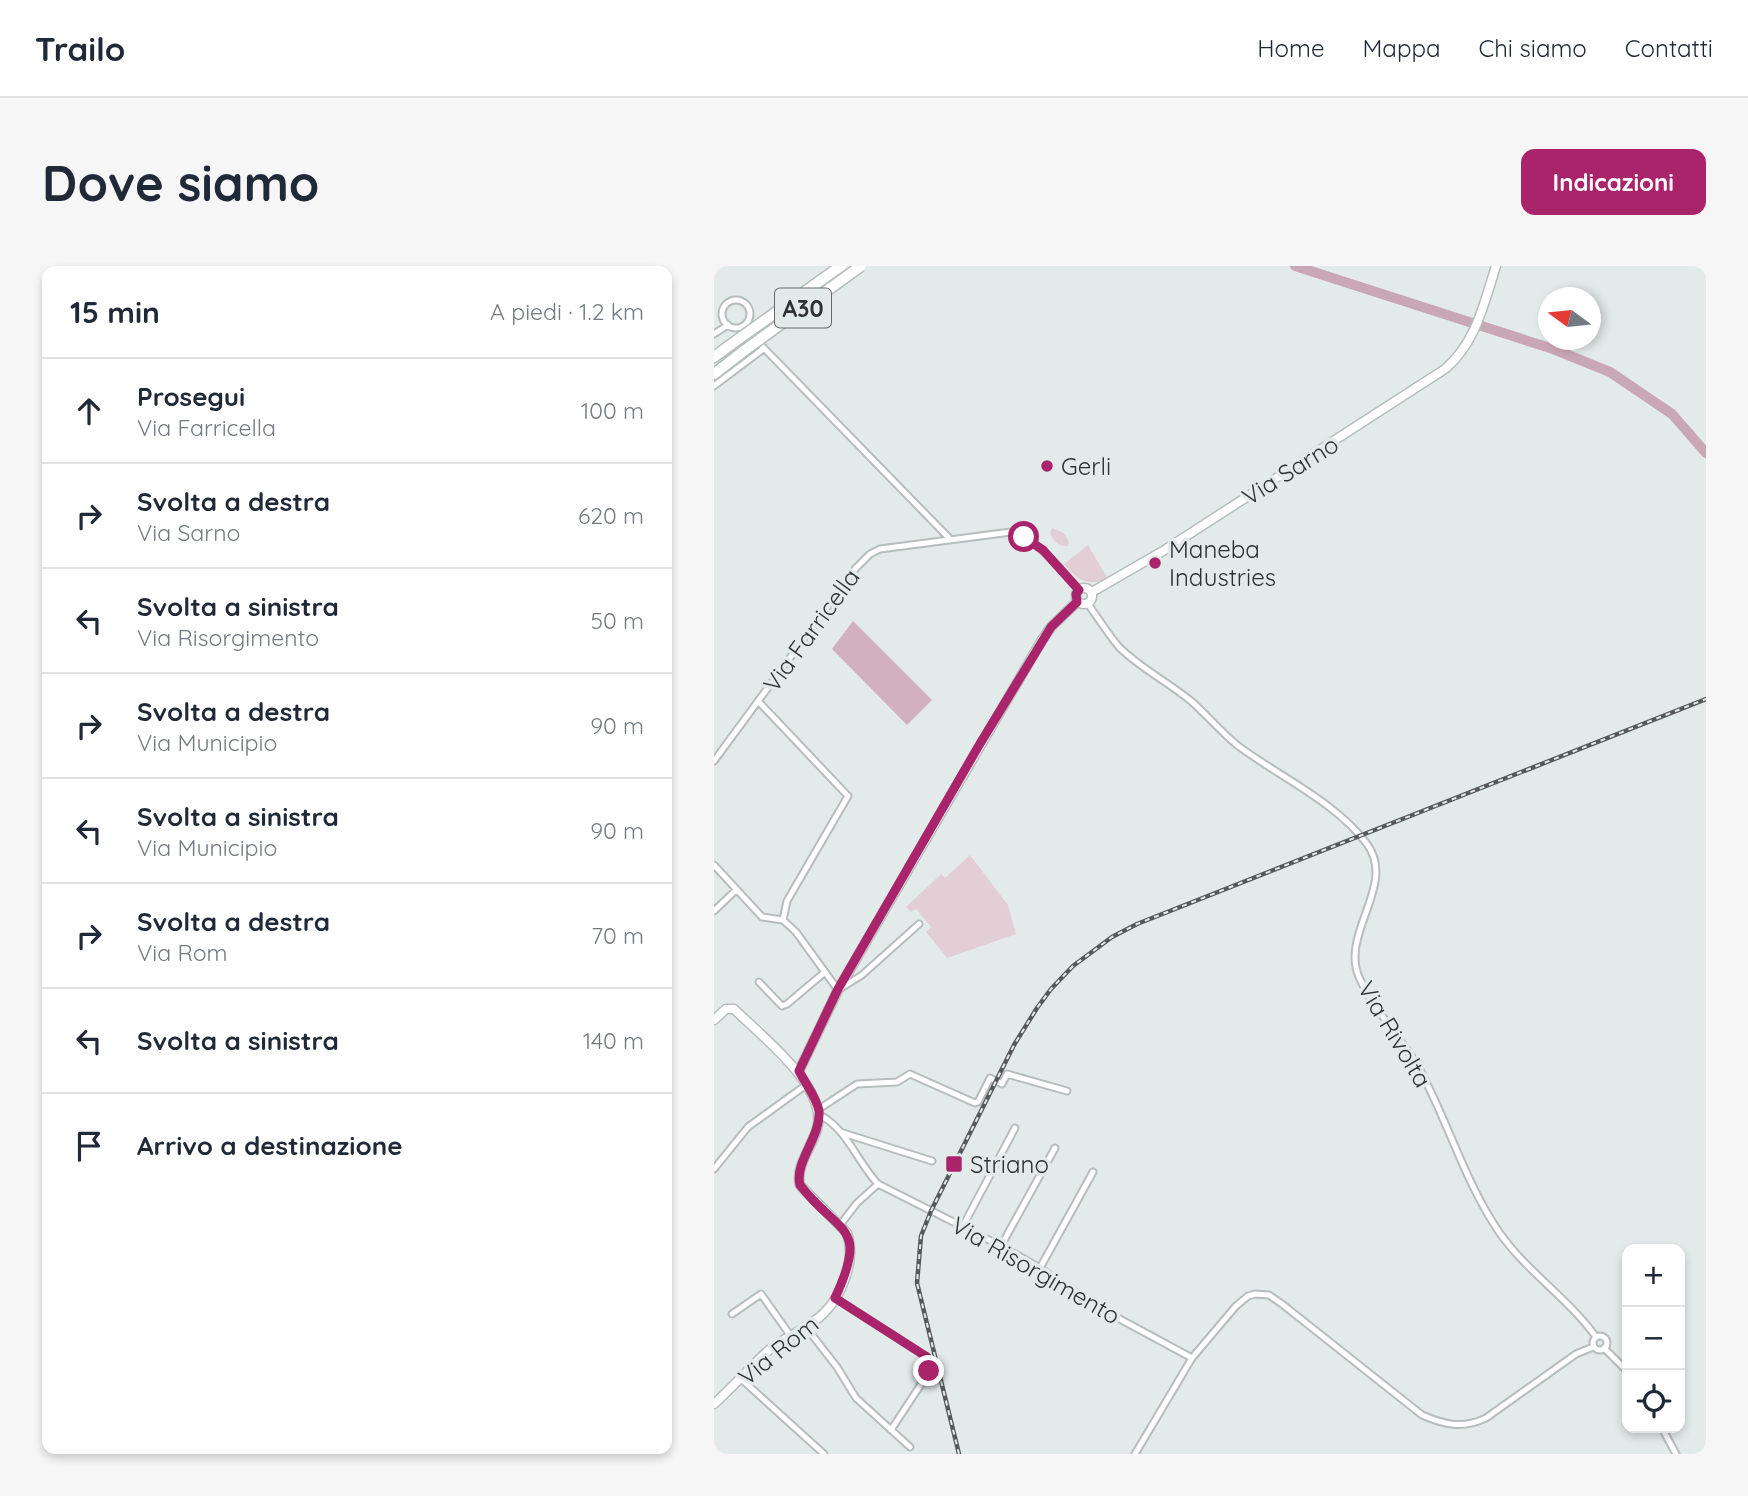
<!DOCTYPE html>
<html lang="it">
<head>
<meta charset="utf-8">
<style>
  :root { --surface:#fff; --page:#f6f6f7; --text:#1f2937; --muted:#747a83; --line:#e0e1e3; --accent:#aa246c }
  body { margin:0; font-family:Quicksand,sans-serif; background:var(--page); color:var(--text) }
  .controls { position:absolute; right:21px; bottom:21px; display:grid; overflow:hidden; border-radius:14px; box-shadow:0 4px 10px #0003 }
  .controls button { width:63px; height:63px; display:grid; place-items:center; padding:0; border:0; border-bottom:2px solid var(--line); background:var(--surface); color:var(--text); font:35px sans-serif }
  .compass { position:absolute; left:824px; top:21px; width:63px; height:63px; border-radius:50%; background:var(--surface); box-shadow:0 4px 10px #0003; rotate:285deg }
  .stop { position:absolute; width:21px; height:21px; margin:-16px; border:5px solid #aa246c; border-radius:50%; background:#fff }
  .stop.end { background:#aa246c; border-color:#fff; box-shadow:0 2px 7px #0008 }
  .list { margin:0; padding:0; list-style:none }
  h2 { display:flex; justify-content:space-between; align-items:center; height:91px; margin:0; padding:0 28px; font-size:30px }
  h2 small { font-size:23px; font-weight:400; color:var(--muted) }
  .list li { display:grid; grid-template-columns:46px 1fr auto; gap:21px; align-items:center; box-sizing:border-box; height:105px; padding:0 28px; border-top:2px solid var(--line) }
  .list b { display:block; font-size:26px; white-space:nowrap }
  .list p { margin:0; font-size:23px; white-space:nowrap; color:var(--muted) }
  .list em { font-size:23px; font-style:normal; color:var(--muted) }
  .icon { flex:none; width:38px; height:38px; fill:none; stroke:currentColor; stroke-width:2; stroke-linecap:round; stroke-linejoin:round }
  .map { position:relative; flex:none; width:992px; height:1188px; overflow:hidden; border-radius:14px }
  header { display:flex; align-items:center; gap:42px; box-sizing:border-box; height:98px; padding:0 35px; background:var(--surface); border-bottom:2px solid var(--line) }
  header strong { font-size:33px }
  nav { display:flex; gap:38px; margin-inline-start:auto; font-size:24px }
  .intro { display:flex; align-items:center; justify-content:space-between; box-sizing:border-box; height:168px; padding:0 42px }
  h1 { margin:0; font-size:49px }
  .button { padding:18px 32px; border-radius:14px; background:var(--accent); color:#fff; font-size:24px; font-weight:700 }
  main { display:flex; gap:42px; padding:0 42px }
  aside { flex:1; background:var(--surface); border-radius:14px; box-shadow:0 4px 10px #0003 }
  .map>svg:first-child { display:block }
  .green { fill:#e4ced6 }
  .forest { fill:#d2b0bd }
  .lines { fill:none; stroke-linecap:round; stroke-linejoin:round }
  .river { stroke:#caa7b4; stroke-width:10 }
  .minor-casing { stroke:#b6bdbd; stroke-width:9 }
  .secondary-casing { stroke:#b6bdbd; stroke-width:11 }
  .motorway-casing { stroke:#b6bdbd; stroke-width:13 }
  .minor { stroke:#fff; stroke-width:5 }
  .secondary { stroke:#fff; stroke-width:8 }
  .motorway { stroke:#fff; stroke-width:10 }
  .rail-casing { stroke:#555959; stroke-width:4.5 }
  .rail { stroke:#e3ebea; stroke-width:2; stroke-dasharray:5; stroke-linecap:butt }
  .motorway-bridge-casing { stroke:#b6bdbd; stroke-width:13; stroke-linecap:butt }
  .motorway-bridge { stroke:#fff; stroke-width:10 }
  .route { stroke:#aa246c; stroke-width:9 }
  .poi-dot { fill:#aa246c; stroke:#e3ebea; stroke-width:2.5 }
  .labels { text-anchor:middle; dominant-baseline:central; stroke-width:7; stroke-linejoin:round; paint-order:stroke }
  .shield { fill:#e3ebea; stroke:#656a69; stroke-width:2 }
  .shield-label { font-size:23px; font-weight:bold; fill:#2f3232 }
  .poi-label { font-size:24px; fill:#2f3232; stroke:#e3ebea; text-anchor:start }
  .street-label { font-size:24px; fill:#2f3232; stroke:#e3ebea }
</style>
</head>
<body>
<header>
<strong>Trailo</strong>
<nav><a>Home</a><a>Mappa</a><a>Chi siamo</a><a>Contatti</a></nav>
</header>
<div class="intro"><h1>Dove siamo</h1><a class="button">Indicazioni</a></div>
<main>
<aside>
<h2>15 min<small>A piedi · 1.2 km</small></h2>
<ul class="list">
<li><svg class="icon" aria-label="ahead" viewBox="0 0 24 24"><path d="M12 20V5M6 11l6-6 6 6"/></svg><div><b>Prosegui</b><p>Via Farricella</p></div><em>100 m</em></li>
<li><svg class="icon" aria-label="right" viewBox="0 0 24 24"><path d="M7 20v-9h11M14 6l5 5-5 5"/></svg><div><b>Svolta a destra</b><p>Via Sarno</p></div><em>620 m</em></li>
<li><svg class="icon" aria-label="left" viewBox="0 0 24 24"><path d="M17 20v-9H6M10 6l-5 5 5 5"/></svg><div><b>Svolta a sinistra</b><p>Via Risorgimento</p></div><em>50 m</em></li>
<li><svg class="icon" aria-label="right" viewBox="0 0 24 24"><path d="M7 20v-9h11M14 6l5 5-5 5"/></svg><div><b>Svolta a destra</b><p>Via Municipio</p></div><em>90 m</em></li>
<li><svg class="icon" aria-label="left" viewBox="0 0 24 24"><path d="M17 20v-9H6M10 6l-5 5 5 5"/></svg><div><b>Svolta a sinistra</b><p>Via Municipio</p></div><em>90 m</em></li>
<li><svg class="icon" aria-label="right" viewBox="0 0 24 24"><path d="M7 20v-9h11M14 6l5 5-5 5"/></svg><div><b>Svolta a destra</b><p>Via Rom</p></div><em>70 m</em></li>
<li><svg class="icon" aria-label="left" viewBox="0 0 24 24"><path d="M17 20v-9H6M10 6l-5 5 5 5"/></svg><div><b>Svolta a sinistra</b></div><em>140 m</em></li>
<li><svg class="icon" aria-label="arrive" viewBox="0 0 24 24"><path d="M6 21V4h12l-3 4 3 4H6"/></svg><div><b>Arrivo a destinazione</b></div></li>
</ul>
</aside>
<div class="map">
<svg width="992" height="1188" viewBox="0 0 992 1188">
  <rect width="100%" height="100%" fill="#e3ebea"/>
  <path class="green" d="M338,262L350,267L355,276L354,280C345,282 339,274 336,267Z
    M374,279L394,313C373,321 363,314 350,298Z
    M256,589L294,639L302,668L233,692L212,666L217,661L202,643L197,646L192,641L227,608L231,612Z"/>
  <path class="forest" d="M139,355L218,434L193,459L118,383Z"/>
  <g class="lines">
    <path class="river" d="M581,0L839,83L896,106L958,148L992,187"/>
    <g class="minor-casing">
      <path id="minor" d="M8 48a14 14 0 1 1 28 0a14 14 0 1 1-28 0Z
        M0,68L14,59
        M42,74L235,272
        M0,120L49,83
        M374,338C384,352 394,368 405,381C426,402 454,416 477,435C493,449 507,466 523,479C564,510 622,536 653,578C683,619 626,667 645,711C660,745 688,772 706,804C734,856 751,916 785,966C812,1005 854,1032 882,1071
        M44,435L134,530L73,635L69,654
        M0,495L142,302L156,288L166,283L297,266C329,278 342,299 365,324
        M0,599L48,651L69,654L82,666L124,724L148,709L205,658
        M0,645L22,624
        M45,716L68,740L73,738L111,706
        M105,843L143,818L183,816L196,808L261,837L264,836L276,812L288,818L293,808L353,825
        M104,848C133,862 143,896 164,918L287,980L326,1002L378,1038L478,1092
        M129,867L218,895
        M0,903L34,861L92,819
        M126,959L143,937L164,918
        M249,960L301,862
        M287,980L341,882
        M326,1002L379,906
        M121,1032L213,1091L217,1103L177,1164
        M18,1048L47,1028L76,1069
        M91,1060L123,1101L142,1132L196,1181
        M879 1077a7 7 0 1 1 14 0a7 7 0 1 1-14 0Z
        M890,1082L913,1105
        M26,1112L110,1188
        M948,1162L962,1188
        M421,1188L478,1092L522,1040L534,1030L541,1028L555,1029L568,1038L708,1149C731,1159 749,1163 772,1152L862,1088L879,1081"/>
    </g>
    <g class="secondary-casing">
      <path id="secondary" d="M362 330a8 8 0 1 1 16 0a8 8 0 1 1-16 0Z
        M378,326L449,285L731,103C762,77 770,37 782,0
        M0,754L12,743H20C47,770 115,821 103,863C98,880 81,901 86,919L133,967C142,993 129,1028 110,1047C94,1063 72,1070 55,1084C36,1101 19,1121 0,1138
        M85,805L124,724L328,374L337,361L363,336"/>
    </g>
    <g class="motorway-casing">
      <path id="motorway" d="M0,91L26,72
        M0,108L31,84"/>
    </g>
    <use href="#minor" class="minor"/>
    <use href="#secondary" class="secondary"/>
    <use href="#motorway" class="motorway"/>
    <g class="rail-casing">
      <path id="rail" d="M245,1188L203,1017L207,970L217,945L300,779L323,742L337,723L359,700L398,671L423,658L992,433"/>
    </g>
    <use href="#rail" class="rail"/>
    <g class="motorway-bridge-casing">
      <path id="motorway-bridge" d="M26,72L127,0
        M31,84L147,0"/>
    </g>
    <use href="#motorway-bridge" class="motorway-bridge"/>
  </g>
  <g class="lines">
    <path class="route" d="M215,1105L217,1103L213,1091L121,1032C156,957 124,969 86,919C80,896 107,871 105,845C103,832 91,817 85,805L124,723L264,481L337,361L363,336L362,328L365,324L329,284L310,271"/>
  </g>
  <g class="poi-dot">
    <circle cx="333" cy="200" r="7"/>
    <circle cx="441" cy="297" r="7"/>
    <rect x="231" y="889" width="18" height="18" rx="3.5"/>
  </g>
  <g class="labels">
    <rect class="shield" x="61" y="22.5" width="56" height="39" rx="5"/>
    <g class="shield-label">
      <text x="89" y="42">A30</text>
    </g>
    <g class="poi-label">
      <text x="347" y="200">Gerli</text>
      <text x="455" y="283">Maneba<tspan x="455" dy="28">Industries</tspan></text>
      <text x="256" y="898">Striano</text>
    </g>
    <g class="street-label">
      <text transform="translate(576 204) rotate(-32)">Via Sarno</text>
      <text transform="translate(97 364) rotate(-54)">Via Farricella</text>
      <text transform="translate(681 768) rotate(59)">Via Rivolta</text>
      <text transform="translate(322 1004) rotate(30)">Via Risorgimento</text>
      <text transform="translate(64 1084) rotate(-39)">Via Rom</text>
    </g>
  </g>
</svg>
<div class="controls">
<button>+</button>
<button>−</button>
<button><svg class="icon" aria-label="locate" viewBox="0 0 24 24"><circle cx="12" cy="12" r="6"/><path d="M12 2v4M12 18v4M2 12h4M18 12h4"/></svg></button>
</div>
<svg class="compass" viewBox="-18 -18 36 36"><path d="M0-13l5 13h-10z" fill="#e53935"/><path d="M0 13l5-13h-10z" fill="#747a83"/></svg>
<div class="stop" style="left:310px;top:271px"></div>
<div class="stop end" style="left:215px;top:1105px"></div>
</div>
</main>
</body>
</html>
